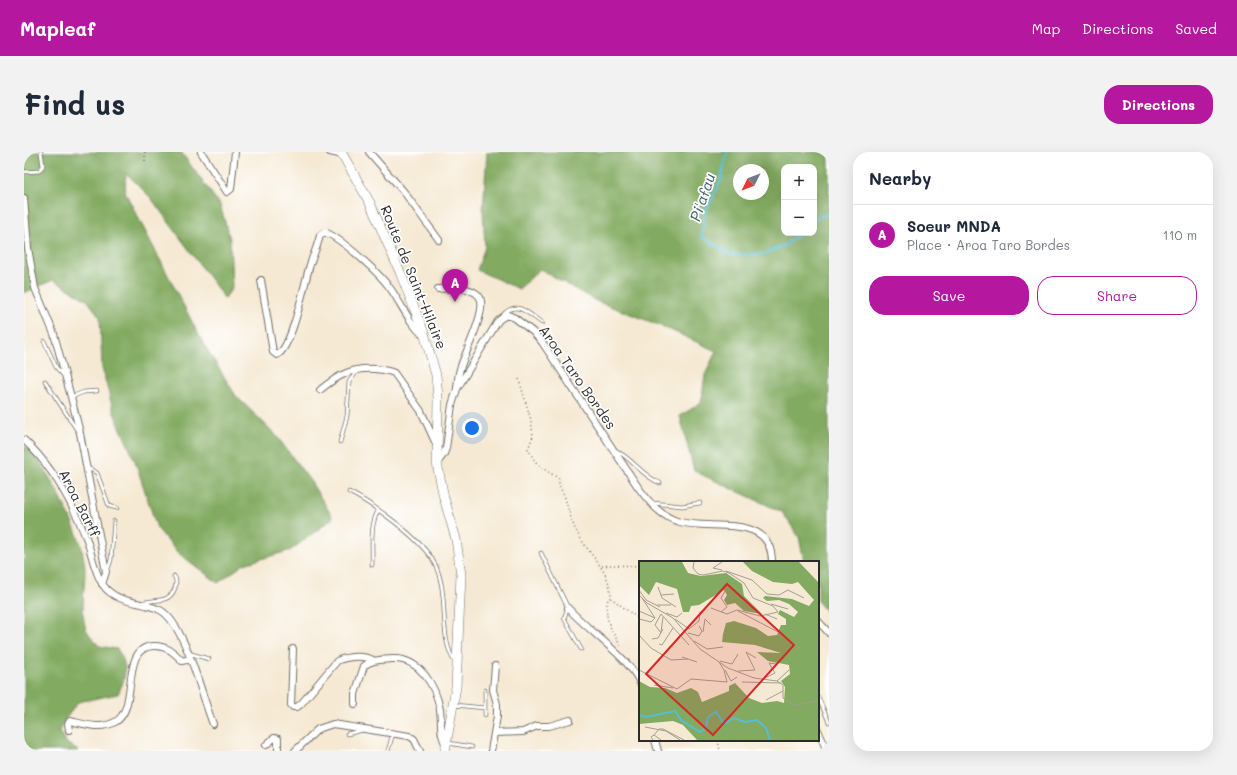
<!DOCTYPE html>
<html lang="en">
<head>
<meta charset="utf-8">
<style>
  :root { --surface:#fff; --page:#f2f2f3; --text:#1f2937; --muted:#747a83; --line:#e0e1e3; --accent:#b5179e }
  body { margin:0; font-family:Mali,sans-serif; background:var(--page); color:var(--text) }
  .controls { position:absolute; right:12px; top:12px; display:grid; overflow:hidden; border-radius:8px; box-shadow:0 4px 16px #0002 }
  .controls button { width:36px; height:36px; display:grid; place-items:center; padding:0; border:0; border-bottom:1px solid var(--line); background:var(--surface); color:var(--text); font:20px sans-serif }
  .compass { position:absolute; left:709px; top:12px; width:36px; height:36px; border-radius:50%; background:var(--surface); box-shadow:0 4px 16px #0002; rotate:228deg }
  .you { position:absolute; left:448px; top:276px; width:14px; height:14px; margin:-10px; border:3px solid #fff; border-radius:50%; background:#1a73e8; box-shadow:0 0 0 6px #1a73e833 }
  .badge { display:grid; place-items:center; width:26px; height:26px; border-radius:50%; background:var(--accent); color:#fff; font-size:13px; font-weight:700 }
  .pin { position:absolute; translate:-50% -33px; filter:drop-shadow(0 1px 2px #0008) }
  .pin::after { content:''; position:absolute; top:21px; width:14px; height:12px; background:inherit; clip-path:polygon(0 0,100% 0,50% 100%) }
  .list { margin:0; padding:0; list-style:none }
  h2 { display:flex; justify-content:space-between; align-items:center; height:52px; margin:0; padding:0 16px; font-size:17px }
  h2 small { font-size:13px; font-weight:400; color:var(--muted) }
  .list li { display:grid; grid-template-columns:26px 1fr auto; gap:12px; align-items:center; box-sizing:border-box; height:60px; padding:0 16px; border-top:1px solid var(--line) }
  .list b { display:block; font-size:15px; white-space:nowrap }
  .list p { margin:0; font-size:13px; white-space:nowrap; color:var(--muted) }
  .list em { font-size:13px; font-style:normal; color:var(--muted) }
  .actions { display:flex; gap:8px; padding:12px 16px }
  .actions a { flex:1; padding:9px 0; border:1px solid var(--accent); border-radius:16px; text-align:center; font-size:14px; color:var(--accent) }
  .actions .main { background:var(--accent); color:#fff }
  .map { position:relative; flex:none; width:805px; height:599px; overflow:hidden; border-radius:16px }
  header { display:flex; align-items:center; gap:24px; box-sizing:border-box; height:56px; padding:0 20px; background:var(--accent); color:#fff }
  header strong { font-size:19px }
  nav { display:flex; gap:22px; margin-inline-start:auto; font-size:14px }
  .intro { display:flex; align-items:center; justify-content:space-between; box-sizing:border-box; height:96px; padding:0 24px }
  h1 { margin:0; font-size:28px }
  .button { padding:10px 18px; border-radius:16px; background:var(--accent); color:#fff; font-size:14px; font-weight:700 }
  main { display:flex; gap:24px; padding:0 24px }
  aside { flex:1; background:var(--surface); border-radius:16px; box-shadow:0 4px 16px #0002 }
  .map>svg:first-child { display:block }
  .forest { fill:#82aa60; stroke:#566a46; fill-rule:evenodd }
  .lines { fill:none; stroke-linecap:round; stroke-linejoin:round }
  .stream { stroke:#57bdd4; stroke-width:2.5 }
  .service-casing { stroke:#726e66; stroke-width:4.5 }
  .minor-casing { stroke:#726e66; stroke-width:8 }
  .secondary-casing { stroke:#726e66; stroke-width:10 }
  .path { stroke:#726e66; stroke-width:1.5; stroke-dasharray:1 3; stroke-linecap:butt }
  .service { stroke:#fff; stroke-width:3 }
  .minor { stroke:#fff; stroke-width:6 }
  .secondary { stroke:#fff; stroke-width:9 }
  .labels { text-anchor:middle; dominant-baseline:central; stroke-width:3.5; stroke-linejoin:round; paint-order:stroke }
  .street-label { font-size:14px; fill:#2b2b2b; stroke:#fff }
  .water-label { font-size:15px; font-style:italic; fill:#3a5e66; stroke:#fff }
  .inset-river { fill:none; stroke:#57bdd4; stroke-width:2 }
  .inset-road { fill:none; stroke:#a49d90; stroke-width:1 }
  .view { fill:#d62828; fill-opacity:0.15; stroke:#d62828; stroke-width:2 }
  .inset-edge { fill:none; stroke:#2b2b2b; stroke-width:2 }
</style>
</head>
<body>
<header>
<strong>Mapleaf</strong>
<nav><a>Map</a><a>Directions</a><a>Saved</a></nav>
</header>
<div class="intro"><h1>Find us</h1><a class="button">Directions</a></div>
<main>
<div class="map">
<svg width="805" height="599" viewBox="0 0 805 599">
  <rect width="100%" height="100%" fill="#fff"/>
  <filter id="ink" filterUnits="userSpaceOnUse"><feTurbulence type="fractalNoise" baseFrequency=".025" numOctaves="2"/><feDisplacementMap in="SourceGraphic" scale="8" xChannelSelector="R" yChannelSelector="G"/><feConvolveMatrix kernelMatrix="1 2 1 2 8 2 1 2 1" color-interpolation-filters="sRGB"/></filter>
  <filter id="wash" filterUnits="userSpaceOnUse"><feTurbulence type="fractalNoise" baseFrequency=".012" numOctaves="4" result="noise"/><feDisplacementMap in="SourceGraphic" scale="16" xChannelSelector="R" yChannelSelector="G"/><feGaussianBlur stdDeviation="0.9" result="paint"/><feColorMatrix in="noise" values="0 0 0 0 0 0 0 0 0 0 0 0 0 0 0 0 0 1.4 0 .05"/><feComposite in="paint" operator="in"/></filter>
  <g filter="url(#wash)">
    <rect width="100%" height="100%" fill="#f5e9d3"/>
    <path class="forest" d="M0,0H157L196,53L206,87L208,135L201,147L127,46L102,21L101,40L179,191L212,244L251,282L287,330L309,366L267,398L220,412L194,431L153,400L133,376L111,309L90,261L78,216L76,165L63,148L29,128L0,141Z
      M463,0H805V463L794,450V410H780L775,385L758,360L670,319L656,264L677,251L681,223L692,199L640,175L572,149L516,117L495,137L453,118L461,95L459,59ZM760,15H790V81H760ZM715,18H739V42H715Z
      M0,294C17,300 54,378 58,397C59,404 61,411 61,418C61,434 56,462 62,477C65,483 71,489 75,494L93,497C105,513 102,525 94,542L54,550L43,565L36,579L41,590L54,599H0V372C3,347 0,320 0,294Z"/>
    <g class="lines">
      <path class="stream" d="M703,0L697,28L681,61L677,84L706,103L741,102L763,92L775,81
        M790,67L805,61"/>
    </g>
  </g>
  <g filter="url(#ink)">
    <g class="lines">
      <g class="service-casing">
        <path id="service" d="M0,20L15,19L19,14L17,0
          M478,164C493,147 503,161 518,171
          M20,189L32,215L41,225
          M21,229L53,278
          M47,245L60,240L73,239
          M316,290L323,264L325,230L333,219
          M591,298C608,306 618,324 636,331
          M62,315L73,321L85,354L93,356
          M325,340C350,353 392,383 408,407C415,418 418,432 419,445C421,465 419,493 431,510
          M629,351L658,354L676,351
          M517,401L544,456L540,466L557,497
          M348,413C349,395 345,375 354,359
          M83,420L87,408L90,369
          M117,451C130,446 145,453 151,436C152,431 153,428 150,424
          M164,501L185,507
          M461,538V556
          M794,545L805,570
          M430,553L461,556V563
          M323,582L339,578
          M424,591L448,595
          M364,599L369,581"/>
      </g>
      <g class="minor-casing">
        <path id="minor" d="M177,0L203,40L207,37L211,0
          M306,0L319,3
          M345,0L380,40L415,88
          M0,46L4,96L11,136L30,182L47,245L56,281L82,420L78,432
          M237,128L249,200L253,203C268,196 280,133 285,116C288,105 294,94 296,83L299,81H303C320,89 355,121 366,136C378,153 385,171 400,184
          M414,137C426,136 446,133 455,144C465,156 440,202 436,217C434,223 434,229 433,235
          M296,238C313,224 328,215 351,217C358,218 363,218 370,221L397,259L413,294
          M0,288C28,314 49,352 63,388C68,403 70,420 79,433C92,452 118,449 136,458C161,471 178,545 189,572
          M413,311L420,302L422,296L428,253L433,237L474,169L479,165L484,163L491,166L509,180L518,190L614,335C625,350 637,365 656,370C687,379 748,360 748,410
          M544,456C563,478 607,507 616,531
          M794,469L805,481
          M269,497L267,553L269,555H273L277,552L313,509C323,504 340,503 349,508
          M331,552V542L340,514C348,507 358,508 368,507C395,505 412,534 416,558C418,571 415,582 422,593
          M45,578L44,572L46,569C61,572 76,578 91,570C116,557 95,494 130,494C143,494 150,500 158,509L166,507
          M794,578L803,599
          M470,581L499,580L513,574H525L546,568
          M631,588L634,599
          M242,593L250,586L254,587V599
          M271,599L294,577L309,572L385,584L390,587L396,599
          M467,599L473,564V552L469,538L471,514"/>
      </g>
      <g class="secondary-casing">
        <path id="secondary" d="M317,0L346,51L376,120L400,181L412,223L414,246L413,311L420,346L432,387L437,423L432,535L421,599"/>
      </g>
      <path class="path" d="M121,0V9
        M495,227L507,268L509,284L504,297C515,318 517,314 535,327C534,335 539,339 541,346C545,359 548,372 555,384C567,405 587,420 587,446L616,468
        M578,414L588,413L616,414
        M587,446L584,447C579,466 588,480 598,496
        M694,588L696,599"/>
      <use href="#service" class="service"/>
      <use href="#minor" class="minor"/>
      <use href="#secondary" class="secondary"/>
    </g>
  </g>
  <g class="labels">
    <g class="street-label">
      <text transform="translate(390 125) rotate(68)">Route de Saint-Hilaire</text>
      <text transform="translate(554 225) rotate(55)">Aroa Taro Bordes</text>
      <text transform="translate(56 351) rotate(63)">Aroa Barff</text>
    </g>
    <g class="water-label">
      <text transform="translate(678 45) rotate(-71)">Pi'afau</text>
    </g>
  </g>
  <g transform="translate(615 409)">
    <rect width="180" height="180" fill="#f5e9d3"/>
    <path d="M0,1H43L49,12L62,15L87,12L103,23L105,35L123,53L105,50L96,42L88,44L85,39L88,34L85,29L60,44L52,45L50,51H44L38,28L17,21L10,34L0,24ZM104,1H160L180,22V179H58L44,164L34,160L0,163V120L11,126L26,127L38,132L52,127L59,131L63,141L90,130V125L96,122L110,137L123,142L138,140L145,142L146,126L142,120L151,113L150,104L129,100L118,91L142,92L116,84L83,81L84,73L87,62L95,60L117,67L129,75L138,74L142,64H147V58L139,53L141,49L155,56L159,51L150,43L140,39L128,40L124,37L126,35L153,38L170,45L175,39L159,21L153,23L134,21L113,10Z" fill="#82aa60"/>
    <path class="inset-river" d="M0,154L7,156L36,150L42,159L61,171L67,167L69,156L77,151L85,163L95,157L106,161L118,159L127,167L131,179"/>
    <path class="inset-road" d="M55,1L54,7L59,13L64,14L84,10L90,12L105,22L114,37L134,45L139,51L121,55L98,49L88,53L72,47M83,1L74,7L83,9M87,10L113,19L128,33L140,34L149,29L165,37M19,26L23,37L37,46M0,29L7,39L21,46M0,34L8,42L34,57L61,88L89,107L115,117L138,120M22,34L35,33M132,43L149,48M18,44H32M0,50L16,57M99,50L139,71L161,87M82,51L88,46L82,37L86,30M27,52L38,56L43,52M22,53L50,84M126,53L138,58M0,58L12,61L16,57L3,37M36,58L50,68L60,60L61,51H64M22,71L24,56M64,71L66,58L72,64M22,72L16,64L22,53M49,72L60,75L63,70L60,65M0,74L12,87L32,99L49,98M13,78L19,77L24,68M55,80L68,88L84,86M20,83L23,84L34,67M43,96L58,101M81,100L93,103L99,93M0,109L38,128L52,118L88,121L85,109L80,101M86,109L92,120L98,116M99,110L116,109L107,91L117,97M124,118L136,112L130,102L137,103M138,120L144,124V137L151,142L159,144L180,139M138,120L150,109M103,121L142,122M15,124L34,127M127,139L144,130M6,166L27,170L41,179M15,174L20,168H24L45,179M14,179L12,176L15,174L22,179"/>
    <path class="view" d="M88,23L155,84L74,174L7,113Z"/>
    <rect width="180" height="180" class="inset-edge"/>
  </g>
</svg>
<div class="controls">
<button>+</button>
<button>−</button>
</div>
<svg class="compass" viewBox="-18 -18 36 36"><path d="M0-13l5 13h-10z" fill="#e53935"/><path d="M0 13l5-13h-10z" fill="#747a83"/></svg>
<div class="you"></div>
<div class="pin badge" style="left:431px;top:150px">A</div>
</div>
<aside>
<h2>Nearby<small></small></h2>
<ul class="list">
<li><span class="badge">A</span><div><b>Soeur MNDA</b><p>Place · Aroa Taro Bordes</p></div><em>110 m</em></li>
</ul>
<div class="actions"><a class="main">Save</a><a>Share</a></div>
</aside>
</main>
</body>
</html>
